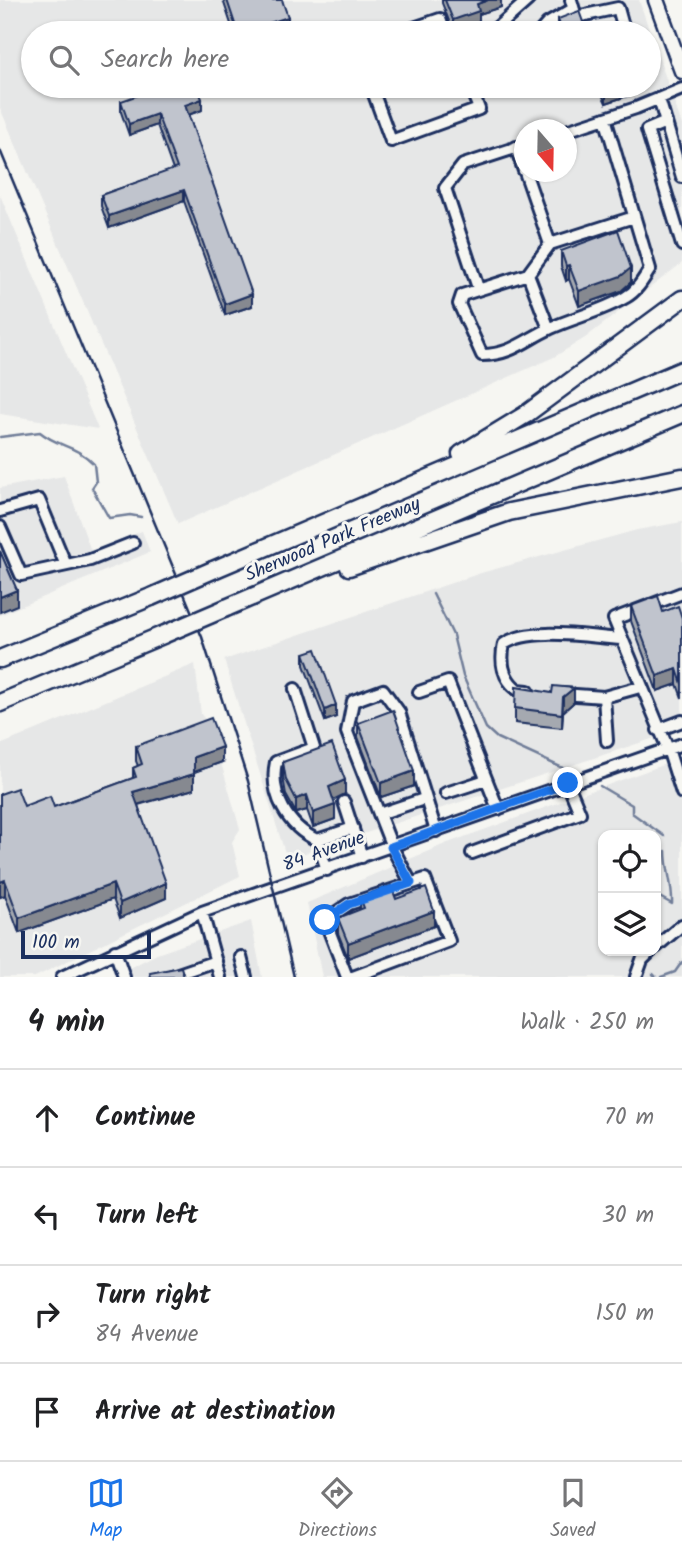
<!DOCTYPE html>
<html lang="en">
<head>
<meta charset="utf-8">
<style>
  :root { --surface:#fff; --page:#f2f2f2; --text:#202124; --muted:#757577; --line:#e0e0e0; --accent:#1a73e8 }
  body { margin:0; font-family:Kalam,sans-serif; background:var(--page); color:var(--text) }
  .controls { position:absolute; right:21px; bottom:21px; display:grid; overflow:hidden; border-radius:14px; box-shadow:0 2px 5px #0004 }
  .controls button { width:63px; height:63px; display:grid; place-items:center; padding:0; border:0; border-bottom:2px solid var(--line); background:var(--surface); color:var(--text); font:35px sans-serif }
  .compass { position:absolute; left:514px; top:119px; width:63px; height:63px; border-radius:50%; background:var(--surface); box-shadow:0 2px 5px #0004; rotate:160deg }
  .scale { position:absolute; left:21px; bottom:18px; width:130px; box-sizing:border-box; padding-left:7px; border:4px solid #1b2f5e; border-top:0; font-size:19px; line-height:24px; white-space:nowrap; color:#1b2f5e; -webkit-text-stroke:5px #f6f6f2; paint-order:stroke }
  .stop { position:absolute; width:21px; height:21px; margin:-16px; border:5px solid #1a73e8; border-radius:50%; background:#fff }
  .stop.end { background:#1a73e8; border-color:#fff; box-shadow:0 2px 7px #0008 }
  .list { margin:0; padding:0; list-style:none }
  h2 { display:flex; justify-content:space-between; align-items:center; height:91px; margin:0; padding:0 28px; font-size:30px }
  h2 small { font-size:23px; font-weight:400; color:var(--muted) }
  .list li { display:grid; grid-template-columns:46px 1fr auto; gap:21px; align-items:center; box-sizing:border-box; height:98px; padding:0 28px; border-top:2px solid var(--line) }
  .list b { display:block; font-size:26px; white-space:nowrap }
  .list p { margin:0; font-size:23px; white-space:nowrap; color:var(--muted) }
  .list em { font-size:23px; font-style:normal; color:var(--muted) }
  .icon { flex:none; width:38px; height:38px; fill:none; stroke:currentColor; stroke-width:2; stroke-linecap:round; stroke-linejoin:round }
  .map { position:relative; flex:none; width:682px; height:977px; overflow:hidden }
  .search { position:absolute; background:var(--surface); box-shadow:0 2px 5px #0004; left:21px; right:21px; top:21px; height:77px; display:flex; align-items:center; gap:18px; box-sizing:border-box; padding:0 24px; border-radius:38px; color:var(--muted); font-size:26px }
  .sheet { height:483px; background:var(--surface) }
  nav { display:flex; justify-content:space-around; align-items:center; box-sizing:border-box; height:98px; border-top:2px solid var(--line); background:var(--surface); font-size:19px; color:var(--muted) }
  nav a { display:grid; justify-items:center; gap:4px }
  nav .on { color:var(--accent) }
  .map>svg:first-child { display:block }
  .built { fill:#e6e7e7; fill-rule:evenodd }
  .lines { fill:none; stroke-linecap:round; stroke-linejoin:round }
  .stream { stroke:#717e99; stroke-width:2.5 }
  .minor-casing { stroke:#1b2f5e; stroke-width:16 }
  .major-casing { stroke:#1b2f5e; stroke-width:19 }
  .highway-casing { stroke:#1b2f5e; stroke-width:21 }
  .minor { stroke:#f6f6f2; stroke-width:10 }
  .major { stroke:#f6f6f2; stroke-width:14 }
  .highway { stroke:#f6f6f2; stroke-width:16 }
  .rail { stroke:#1b2f5e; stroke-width:2.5 }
  .highway-bridge-casing { stroke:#1b2f5e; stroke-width:21; stroke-linecap:butt }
  .highway-bridge { stroke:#f6f6f2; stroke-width:16 }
  .wall { fill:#a5a9b0; stroke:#1b2f5e; stroke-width:2 }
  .shaded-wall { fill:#868990; stroke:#1b2f5e; stroke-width:2 }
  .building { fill:#c0c4cd; stroke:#1b2f5e; stroke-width:2 }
  .route { stroke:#1a73e8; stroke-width:9 }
  .labels { text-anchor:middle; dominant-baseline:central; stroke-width:6; stroke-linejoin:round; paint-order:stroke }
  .street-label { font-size:19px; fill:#1b2f5e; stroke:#f6f6f2 }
</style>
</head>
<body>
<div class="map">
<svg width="682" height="977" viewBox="0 0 682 977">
  <rect width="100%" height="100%" fill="#f6f6f2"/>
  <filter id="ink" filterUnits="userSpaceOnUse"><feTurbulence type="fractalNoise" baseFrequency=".0143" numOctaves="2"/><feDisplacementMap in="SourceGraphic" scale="14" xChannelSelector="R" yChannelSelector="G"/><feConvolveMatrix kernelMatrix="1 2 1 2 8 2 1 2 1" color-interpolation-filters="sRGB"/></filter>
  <g filter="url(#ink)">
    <path class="built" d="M0,0H639L682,125V263L585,338L554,357L178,524L0,108ZM33,33H649V86H33ZM524,130H566V172H524Z
      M0,195L98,429L0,414Z
      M64,476L91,551L142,531L150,552L0,615V488Z
      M682,522V729L287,859L224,660L481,573L637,530Z
      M195,664L201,714L211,728L240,829L232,842L240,876L35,977H0V745Z
      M682,758V977H322L307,903L445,844ZM603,835H656V951H603Z
      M251,921L262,977H112L157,954Z"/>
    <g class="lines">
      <path class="stream" d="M0,437L40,432C58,447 76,445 94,464L96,482L92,488L109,518L130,515L141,517
        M433,594L453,635L463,676L486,728L497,738L567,770
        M600,786L632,805V813L664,836
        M656,895L672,904C673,885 666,870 666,851
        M653,974L656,977
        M661,977L675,972L682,962"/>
      <g class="minor-casing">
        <path id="minor" d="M571,0L576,17L618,8L625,33
          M399,33L440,19L445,33
          M491,33L528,0
          M539,33L547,24L573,9
          M371,86L391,141L479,109L470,86
          M659,99L682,177
          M666,122L647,130L682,245
          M566,131L636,108L682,89
          M516,147L524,171
          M525,172L550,244
          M528,274L462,295L459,304L482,355C511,355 525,340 551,328C575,317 603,311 626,297C637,291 643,280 650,269L605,118
          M478,288L445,188L463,165L524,145
          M549,329L528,274L550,244L634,217
          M0,511L39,500L65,563
          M0,527L21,575L90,560L133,543
          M682,593L614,619L668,749L682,793
          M295,689L314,748L276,762C269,794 288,827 317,840
          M528,691L518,690C503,679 500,662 504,644C530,626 589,637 621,639
          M419,692L448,682L498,809
          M562,694L604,697L607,741
          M604,697L640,687
          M658,730L682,721
          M446,793L486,780
          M344,802L362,857
          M379,814L424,799
          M472,853L580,813L568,784
          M327,870L317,840L353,828
          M411,883L392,847L347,732L353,701L383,690L399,712L436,831
          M202,912L220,977
          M656,947L682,925
          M115,951L124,977
          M241,957L246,977
          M62,977L202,912L682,744
          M169,977L216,961
          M347,977L325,920L349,904L425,879L449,941L353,977
          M636,977L642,960L651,951"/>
      </g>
      <g class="major-casing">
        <path id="major" d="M656,0L682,71"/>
      </g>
      <g class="highway-casing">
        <path id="highway" d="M461,454L525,415L682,299
          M349,567L509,512L682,477
          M213,570L682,370
          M226,608L682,414
          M0,659L151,597
          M0,703L165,634"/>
      </g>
      <use href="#minor" class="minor"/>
      <use href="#major" class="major"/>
      <use href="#highway" class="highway"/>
      <path class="rail" d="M0,150L202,637L248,781L294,977"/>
      <g class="highway-bridge-casing">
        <path id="highway-bridge" d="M151,597L213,570
          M165,634L226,608"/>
      </g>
      <use href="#highway-bridge" class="highway-bridge"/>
    </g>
    <path class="wall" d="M223,0H282L288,28L273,33H234Z
      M442,0H501V7L479,14V22L453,31L442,3Z
      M558,19L587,33H558Z
      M598,86H630V95L606,103Z
      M121,101L202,110L188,115L252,306L225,315L184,201L109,228L101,206V195L173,170L157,125L129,135L121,112Z
      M561,251L631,282L621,291L579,306L569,279L566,281L561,266Z
      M631,606L663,612L682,618V698L677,684L657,691L631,621Z
      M304,653L336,717L325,721L304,665Z
      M574,702L563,712L562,728L515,723V708Z
      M358,723L414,786L381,797L358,737Z
      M136,746L222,762L194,772V789L138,805L166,898L120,918L113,899L19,933L5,895L0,897L24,806L54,807L133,778V768L138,766L136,761Z
      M283,762L345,794L333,799L335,819L313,827L307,810L296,813L286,795L283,777Z
      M360,897L396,899L434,926L348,958L338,933V918L360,910Z"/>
    <path class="shaded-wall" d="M488,0H501V7L479,14V22L453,31V20L477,4Z
      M288,17V28L273,33H241Z
      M619,86H630V95L606,103V90Z
      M202,99V110L185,116V105Z
      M157,114V125L129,135V124Z
      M184,190V201L109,228V216Z
      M569,265V279L566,281V266Z
      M631,268V282L621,291L579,306V291Z
      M252,294V306L225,315V304Z
      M17,590V605L0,612V597Z
      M677,669V684L657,691V676Z
      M574,688V702L563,712L562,728L563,697Z
      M336,705V717L325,721V710Z
      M222,747V762L194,772V757Z
      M414,771V786L381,797V783Z
      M194,774V789L133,806V792Z
      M345,780V794L329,802V787Z
      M307,795V810L296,813V799Z
      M335,805V819L313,827V813Z
      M5,880V895L0,897V882Z
      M166,883V898L120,918V903Z
      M113,884V899L19,933V918Z
      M434,911V926L348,958V943Z"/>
    <path class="building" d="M227,0H282L288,17L238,33Z
      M445,0H488L477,4L479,11L453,20Z
      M579,11L587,33H559L562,32L558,19Z
      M164,86H197L202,99L185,105L252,294L225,304L184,190L109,216L101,195L177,168L157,114L129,124L121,101Z
      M604,86H619L606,90Z
      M618,230L631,268L621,276L579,291L569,265L566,266L561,251Z
      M0,551L17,590L0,597Z
      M658,596L663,612L678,606L682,618V684L677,669L657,676L631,606Z
      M316,649L336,705L325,710L304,653Z
      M553,686L574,688L563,697L562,714L515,708L516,687L552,693Z
      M393,710L414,771L381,783L358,723Z
      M211,718L222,747L194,757V774L133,792L166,883L120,903L113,884L19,918L5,880L0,882V794L17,788L24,806L50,796L54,807L136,777L133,768L142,764L136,746Z
      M332,744L345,780L329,787L335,805L313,813L307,795L296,799L286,780L283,762Z
      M391,886L396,899L426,888L434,911L348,943L338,918L364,908L360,897Z
      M181,967L184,977H151L150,973Z"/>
  </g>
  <g class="lines" filter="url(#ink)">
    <path class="route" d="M325,920L349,904L411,883L391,847L568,783"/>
  </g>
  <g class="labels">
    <g class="street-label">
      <text transform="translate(333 540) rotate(-23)">Sherwood Park Freeway</text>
      <text transform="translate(324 852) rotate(-20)">84 Avenue</text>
    </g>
  </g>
</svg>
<div class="controls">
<button><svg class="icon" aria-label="locate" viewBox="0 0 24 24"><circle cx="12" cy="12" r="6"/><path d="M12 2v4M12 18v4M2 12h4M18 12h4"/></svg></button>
<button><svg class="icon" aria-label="layers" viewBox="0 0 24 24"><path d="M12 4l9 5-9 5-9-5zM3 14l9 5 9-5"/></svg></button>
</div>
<svg class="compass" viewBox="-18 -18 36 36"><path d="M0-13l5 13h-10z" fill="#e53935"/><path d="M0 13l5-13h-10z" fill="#757577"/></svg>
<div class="scale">100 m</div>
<div class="stop" style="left:325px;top:920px"></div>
<div class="stop end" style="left:568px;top:783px"></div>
<div class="search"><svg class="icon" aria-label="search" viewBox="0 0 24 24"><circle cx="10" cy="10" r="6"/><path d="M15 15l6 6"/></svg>Search here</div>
</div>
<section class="sheet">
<h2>4 min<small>Walk · 250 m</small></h2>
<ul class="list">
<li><svg class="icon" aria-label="ahead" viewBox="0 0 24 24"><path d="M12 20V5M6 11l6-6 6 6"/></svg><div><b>Continue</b></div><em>70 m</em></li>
<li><svg class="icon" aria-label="left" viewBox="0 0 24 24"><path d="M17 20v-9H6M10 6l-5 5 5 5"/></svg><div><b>Turn left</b></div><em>30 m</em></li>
<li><svg class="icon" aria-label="right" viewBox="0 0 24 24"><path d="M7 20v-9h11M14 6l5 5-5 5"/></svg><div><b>Turn right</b><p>84 Avenue</p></div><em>150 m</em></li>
<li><svg class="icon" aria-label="arrive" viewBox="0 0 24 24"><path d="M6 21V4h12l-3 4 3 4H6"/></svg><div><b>Arrive at destination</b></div></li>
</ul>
</section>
<nav>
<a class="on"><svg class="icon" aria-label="map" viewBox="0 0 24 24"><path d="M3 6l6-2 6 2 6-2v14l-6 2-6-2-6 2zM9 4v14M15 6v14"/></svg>Map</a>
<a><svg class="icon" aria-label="directions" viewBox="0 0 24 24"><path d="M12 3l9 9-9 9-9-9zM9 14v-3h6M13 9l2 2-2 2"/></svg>Directions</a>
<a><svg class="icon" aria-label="saved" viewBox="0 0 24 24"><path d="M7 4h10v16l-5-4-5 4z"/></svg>Saved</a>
</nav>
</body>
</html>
